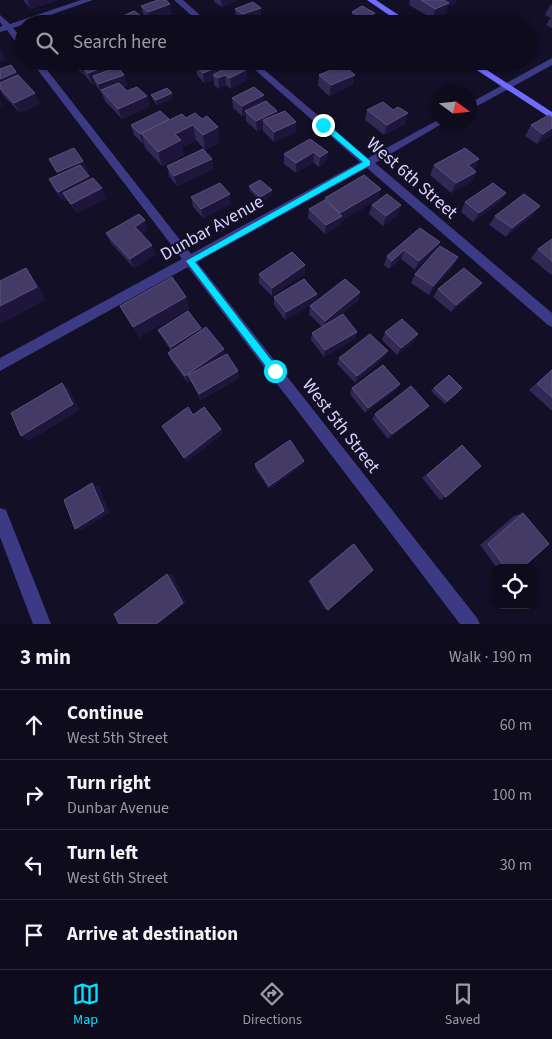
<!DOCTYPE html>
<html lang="en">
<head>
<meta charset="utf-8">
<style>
  :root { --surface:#0e0b1c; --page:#1c1929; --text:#f1f3f6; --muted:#9b9ba3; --line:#2e2b3b; --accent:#00e5ff }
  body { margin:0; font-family:"Source Sans 3",sans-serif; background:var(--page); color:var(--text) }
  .controls { position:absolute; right:15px; bottom:15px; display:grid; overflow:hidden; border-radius:10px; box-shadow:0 1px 4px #0004 }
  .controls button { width:45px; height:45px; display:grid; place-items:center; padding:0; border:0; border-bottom:1px solid var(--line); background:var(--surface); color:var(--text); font:25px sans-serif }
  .compass { position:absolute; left:432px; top:85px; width:45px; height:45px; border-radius:50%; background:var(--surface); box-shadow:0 1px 4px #0004; rotate:105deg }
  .stop { position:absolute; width:15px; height:15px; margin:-11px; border:4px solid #00e5ff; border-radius:50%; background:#fff }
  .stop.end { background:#00e5ff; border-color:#fff; box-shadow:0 1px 5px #0008 }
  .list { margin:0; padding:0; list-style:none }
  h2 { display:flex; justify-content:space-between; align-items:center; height:65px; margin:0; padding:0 20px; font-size:21px }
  h2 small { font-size:16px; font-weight:400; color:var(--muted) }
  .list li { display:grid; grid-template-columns:32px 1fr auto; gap:15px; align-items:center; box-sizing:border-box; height:70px; padding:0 20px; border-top:1px solid var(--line) }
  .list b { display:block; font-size:19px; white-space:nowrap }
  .list p { margin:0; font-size:16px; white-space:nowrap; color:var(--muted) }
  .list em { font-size:16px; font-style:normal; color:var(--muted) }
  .icon { flex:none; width:28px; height:28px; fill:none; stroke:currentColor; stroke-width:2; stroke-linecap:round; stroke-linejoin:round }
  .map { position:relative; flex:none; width:552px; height:624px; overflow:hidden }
  .search { position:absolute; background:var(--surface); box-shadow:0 1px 4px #0004; left:15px; right:15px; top:15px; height:55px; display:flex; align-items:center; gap:12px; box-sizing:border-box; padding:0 18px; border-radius:28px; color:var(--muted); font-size:19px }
  .sheet { height:345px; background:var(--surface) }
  nav { display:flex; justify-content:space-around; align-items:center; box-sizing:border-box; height:70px; border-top:1px solid var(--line); background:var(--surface); font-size:14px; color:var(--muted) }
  nav a { display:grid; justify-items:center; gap:2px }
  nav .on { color:var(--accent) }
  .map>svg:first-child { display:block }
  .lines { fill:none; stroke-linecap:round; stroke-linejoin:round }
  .street { fill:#3d3a85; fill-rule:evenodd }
  .secondary { fill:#6f6bff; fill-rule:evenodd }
  .wall { fill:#312854 }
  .shaded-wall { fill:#1d163a }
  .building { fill:#433a66; stroke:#5a527e }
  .route { fill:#00e5ff }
  .labels { text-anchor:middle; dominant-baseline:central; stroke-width:4; stroke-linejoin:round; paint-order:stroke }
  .street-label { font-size:18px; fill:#d9d4ff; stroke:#130f26 }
</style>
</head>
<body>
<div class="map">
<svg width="552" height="624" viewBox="0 0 552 624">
  <rect width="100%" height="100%" fill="#130f26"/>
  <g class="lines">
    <path class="street" d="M81,0H93L13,28L24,41V49H21L7,30L0,32V27L3,26L0,22V15L10,24Z
      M174,0H183L210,24H201Z
      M552,58V65L470,110V103Z
      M31,61H40L191,254L360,162L245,61H254L368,158L438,120L440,119V122H445L375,163L552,313V327L548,325L367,168L197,262L477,618L480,624H460L188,267L0,371V358L182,259Z
      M0,508L6,510L51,624H33L0,537Z"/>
    <path class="secondary" d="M367,0H376L412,24H402Z
      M463,61H473L552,112V119Z"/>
  </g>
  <path class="wall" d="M23,0H58L31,9Z
    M214,0H238L222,7L214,2Z
    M410,0H456L455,3L448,6L446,13L433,19L409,5Z
    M552,4V28L546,25L549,20L551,18L545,15L550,5Z
    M141,6L172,15L150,23L144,16Z
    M261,8V18L246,24H242L236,19L235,9Z
    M352,12L375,13L373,23L372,24H353L351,23Z
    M123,16L142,21L136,24H127L125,22Z
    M72,61H116L114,62L117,68L124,75L127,85L123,87L127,91L147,96L150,106L122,119L105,101L102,94L97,87L95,83L92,84L84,74H82L76,67L75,63H74Z
    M230,62L231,66L247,80L231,89L226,85L219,89L214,85V80L204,83L197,75L196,65Z
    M0,69L16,72L40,103L20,113L3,95L0,90Z
    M319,75L353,85L329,96L318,86Z
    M151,95L173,98L157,105L153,100Z
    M232,98L264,102L296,132L274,142L263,131V128L257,131L246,121V115L242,116L233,108Z
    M367,110L405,124L384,135L365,120Z
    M186,118L220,142L205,150L196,140L182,147L184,155L162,166L145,148L144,143L143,144L134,135L131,125Z
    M531,125L552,135L537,144L525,136Z
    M310,139L328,152L326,162L319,167L313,162L296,173L284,164V154Z
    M49,159L83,161L88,171L86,172L91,179L106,198L77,213L67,200L63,201L54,189L49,179L58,175Z
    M212,159L213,169L177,186L169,176L167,166Z
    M479,159L474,170L476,172L471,182L451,193L430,175L434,165Z
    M249,186L272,195L261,202L250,191Z
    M381,189L378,199L341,221L340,225L325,234L308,218L309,209L324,200L325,198Z
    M506,193L500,202L473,222L461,212L465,202Z
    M191,197L231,204L203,218L193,207Z
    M372,205H401L398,215L383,226L369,214Z
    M540,206L533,215L506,237L489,225L495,216Z
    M420,228L435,251L415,270L401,259L389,269L384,265L387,256Z
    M148,230L142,234L156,254L134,268L111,243L106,233Z
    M552,239V274L551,275L531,258L538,249Z
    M458,257L453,266L429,295L411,283L415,274Z
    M305,265V273L272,296L259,283V274Z
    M438,289L476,291L451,312L433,297Z
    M360,292L358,301L335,319L357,332L355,339L324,357L311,340L312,333L322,327L309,314L310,306Z
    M317,294L316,302L285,320L274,305V297Z
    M201,328L202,330L225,355L238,371L239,378L201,400L191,381L188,383L171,360L168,353L171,351L162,337L158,330Z
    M385,332L418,334L413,342L397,355L382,340Z
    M339,358H384L355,383L337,364Z
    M552,369V411L529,390Z
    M400,384L396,390L365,413L350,394L352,388Z
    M434,388L459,392L445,404L431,391Z
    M424,411L388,439L372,419L375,414Z
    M462,445L446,497L440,500L422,478Z
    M255,464L303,465L269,489L255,468Z
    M523,513L522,568H497L480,545L514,516Z
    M354,544L328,610L325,609L308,581L351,545Z"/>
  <path class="shaded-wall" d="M27,0H58L31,9Z
    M221,0H238L222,7Z
    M445,0H456L455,3L448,6L446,13L433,19L435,9L444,5Z
    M170,4L172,15L150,23L148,12Z
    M261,8V18L246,24H243V14Z
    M375,13L373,23L364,24L365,18Z
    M141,16L142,21L136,24H130V21Z
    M534,42L529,52L528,53V45Z
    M0,50L6,60L0,62Z
    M85,61H116L87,72L80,65L84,74H82L78,64Z
    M230,62L231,73L225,75L226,85L219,89L218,78L213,75L214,80L204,83L203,73Z
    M115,63L118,73L93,76L95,83L92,84L88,73Z
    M247,69V80L231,89L230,78Z
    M16,72L22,83L0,84V79Z
    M124,75L127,85L104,93L101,90L102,94L98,84Z
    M355,75L353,85L329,96L331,85Z
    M35,93L40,103L20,113L14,103Z
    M172,93L173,98L157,105L156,100Z
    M264,95V106L245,111L246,115L242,116V106Z
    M147,96L150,106L122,119L118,109Z
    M0,100L3,105L0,106Z
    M277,111V121L263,120V128L257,131L256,121Z
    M408,113L405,124L384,135L387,125Z
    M169,119L171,130L141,133L144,143L143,144L140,134Z
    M296,122V132L274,142V132Z
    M193,125L196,140L182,147L184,155L162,166L158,152L175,134Z
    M218,127L220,142L205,150L203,135Z
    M552,128V135L537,144L543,134Z
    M314,152L313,162L296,173V163Z
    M328,152L326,162L319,167L320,157Z
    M212,159L213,169L177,186L174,176Z
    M479,159L474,169L463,175L468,165Z
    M83,161L88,171L62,182L57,172Z
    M476,172L471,182L451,193L456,183Z
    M89,176L94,186L63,193L67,200L63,201L58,192Z
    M102,188L106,198L77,213L71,204Z
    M381,189L378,199L341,221L340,225L325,234L326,225L340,217V213Z
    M272,190V195L261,202L260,197Z
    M506,193L500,202L473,222L479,213Z
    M230,194L231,204L203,218L201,209Z
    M401,205L398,215L383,226L386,216Z
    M540,206L533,215L506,237L512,228Z
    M145,220L148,230L139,236L135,227Z
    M440,242L435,251L415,270L419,261Z
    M152,245L156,254L134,268L130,259Z
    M404,250L401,259L389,269L392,261Z
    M458,257L453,266L429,295L433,286Z
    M305,265V273L272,296V288Z
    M26,268L36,281L46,300L0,324V306Z
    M482,283L476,291L451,312L456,305Z
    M360,292L358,301L324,328L325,321Z
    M317,294L316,302L285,320L286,312Z
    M186,297L190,309L139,338L133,327Z
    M201,328L203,335L174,354L171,347Z
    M357,332L355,339L324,357L325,350Z
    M418,334L413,342L397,355L401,348Z
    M224,349L226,356L188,375L191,381L188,383L185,376Z
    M388,351L384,358L355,383L357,376Z
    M238,371L239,378L201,400L199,394Z
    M62,383L69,389L80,410L29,441L21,436Z
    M400,384L396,390L365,413L368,408Z
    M429,406L424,411L388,439L392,434Z
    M221,429L223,434L187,462L184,458Z
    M304,461L303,465L269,489V486Z
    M92,483L99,486L110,513L82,530L75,529Z
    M167,574H172L186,602L159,624H156Z"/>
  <path class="building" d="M158,0H166L170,4L148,12L141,6Z
    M421,0H444L449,3L435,9Z
    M253,2L261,8L243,14L235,9Z
    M362,6L375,13L365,18L352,12Z
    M134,11L141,16L130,21L123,16Z
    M72,16L80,22L76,24H52Z
    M274,18L283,24H261Z
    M96,20L100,24H85Z
    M110,21L112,24H101Z
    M335,21L340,24H328Z
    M528,38L534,42L528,45Z
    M76,61H85L78,64Z
    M89,61H114L115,63L88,73L80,65Z
    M205,61H229L230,62L203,73L196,65Z
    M237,62L247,69L230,78L225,75L218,78L213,75Z
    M11,65L16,72L0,79V69Z
    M343,65L355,75L331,85L319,75Z
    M118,67L124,75L98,84L93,76Z
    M18,75L35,93L14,103L0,88V83Z
    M119,83L127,91L137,87L147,96L118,109L101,90Z
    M254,87L264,95L242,106L232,98Z
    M167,88L172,93L156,100L151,95Z
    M266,101L277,111L256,121L245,111Z
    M383,102L393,110L398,107L408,113L387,125L367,110Z
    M160,111L169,119L140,134L131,125Z
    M285,111L296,122L274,132L263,120Z
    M195,113L202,119L207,116L218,127L203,135L193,125L175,134L181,140L158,152L141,133L182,114L186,118Z
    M549,115L552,117V128L543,134L531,125Z
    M310,139L328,152L320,157L314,152L296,163L284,154Z
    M74,148L83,161L57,172L49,159Z
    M465,148L479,159L468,165L476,172L456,183L434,165Z
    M203,149L212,159L174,176L167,166Z
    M80,165L89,176L58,192L49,179Z
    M364,175L381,189L340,213L325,198Z
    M93,178L102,188L71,204L63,193Z
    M260,180L272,190L260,197L249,186Z
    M220,183L230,194L201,209L191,197Z
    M493,183L506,193L479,213L465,202Z
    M387,194L401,205L386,216L372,205Z
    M524,194L540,206L512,228L495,216Z
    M325,200L342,216L326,225L309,209Z
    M139,214L145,220L135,227L152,245L130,259L106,233Z
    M420,228L440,242L419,261L404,250L392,261L387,256Z
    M552,239V261L538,249Z
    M440,246L458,257L433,286L415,274Z
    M292,252L305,265L272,288L259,274Z
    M26,268L37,287L0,306V281Z
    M464,268L482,283L456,305L438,289Z
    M172,277L186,297L133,327L120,306Z
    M304,279L317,294L286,312L274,297Z
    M345,279L360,292L325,321L310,306Z
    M188,311L201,328L171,347L158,330Z
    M343,314L357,332L325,350L312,333Z
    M402,319L418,334L401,348L385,332Z
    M206,327L224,349L185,376L168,353Z
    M370,334L388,351L357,376L339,358Z
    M227,354L238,371L199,394L188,375Z
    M383,365L400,384L368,408L352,388Z
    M552,370V397L537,384Z
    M449,375L462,388L447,401L434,388Z
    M62,383L73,404L21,436L11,413Z
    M411,386L429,406L392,434L375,414Z
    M188,407L193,415L204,407L221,429L184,458L162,426Z
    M290,440L304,461L269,486L255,464Z
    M462,445L481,466L446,497L427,475Z
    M92,483L104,511L75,529L64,500Z
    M523,513L549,544L522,568H506L488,544Z
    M354,544L373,570L328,610L310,581Z
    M167,574L183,603L156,624H119L114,614Z"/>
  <path class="route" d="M321,123H326L370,161V165L195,262L278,369V374L275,375L272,374L186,261L363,162L321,126Z"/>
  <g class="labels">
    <g class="street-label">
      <text transform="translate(412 178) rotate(41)">West 6th Street</text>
      <text transform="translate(212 228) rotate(-29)">Dunbar Avenue</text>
      <text transform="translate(341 426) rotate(52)">West 5th Street</text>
    </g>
  </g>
</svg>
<div class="controls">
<button><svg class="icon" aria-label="locate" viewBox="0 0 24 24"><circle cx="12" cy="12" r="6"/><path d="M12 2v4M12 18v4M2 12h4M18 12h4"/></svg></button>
</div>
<svg class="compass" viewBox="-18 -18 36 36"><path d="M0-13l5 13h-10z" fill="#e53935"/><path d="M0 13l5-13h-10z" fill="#9b9ba3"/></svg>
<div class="stop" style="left:275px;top:371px"></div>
<div class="stop end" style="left:323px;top:125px"></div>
<div class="search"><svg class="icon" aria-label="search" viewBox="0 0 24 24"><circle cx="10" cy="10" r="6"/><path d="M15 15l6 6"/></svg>Search here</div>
</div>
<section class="sheet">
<h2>3 min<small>Walk · 190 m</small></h2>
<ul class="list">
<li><svg class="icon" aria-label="ahead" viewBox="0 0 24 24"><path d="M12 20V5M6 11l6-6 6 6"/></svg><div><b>Continue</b><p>West 5th Street</p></div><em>60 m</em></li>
<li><svg class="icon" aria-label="right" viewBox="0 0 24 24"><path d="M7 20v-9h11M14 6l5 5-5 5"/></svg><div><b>Turn right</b><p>Dunbar Avenue</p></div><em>100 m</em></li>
<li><svg class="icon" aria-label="left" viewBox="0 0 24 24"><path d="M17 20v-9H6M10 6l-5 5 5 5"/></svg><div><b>Turn left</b><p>West 6th Street</p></div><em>30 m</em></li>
<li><svg class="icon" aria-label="arrive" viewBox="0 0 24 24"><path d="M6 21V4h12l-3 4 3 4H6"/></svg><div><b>Arrive at destination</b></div></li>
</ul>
</section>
<nav>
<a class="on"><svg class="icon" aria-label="map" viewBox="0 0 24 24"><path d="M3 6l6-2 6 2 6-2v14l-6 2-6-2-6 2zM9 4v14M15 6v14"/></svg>Map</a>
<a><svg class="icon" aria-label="directions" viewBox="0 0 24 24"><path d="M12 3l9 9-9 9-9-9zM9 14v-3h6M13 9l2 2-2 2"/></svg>Directions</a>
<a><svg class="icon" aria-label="saved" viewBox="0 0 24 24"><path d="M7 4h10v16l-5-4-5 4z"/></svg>Saved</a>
</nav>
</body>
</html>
